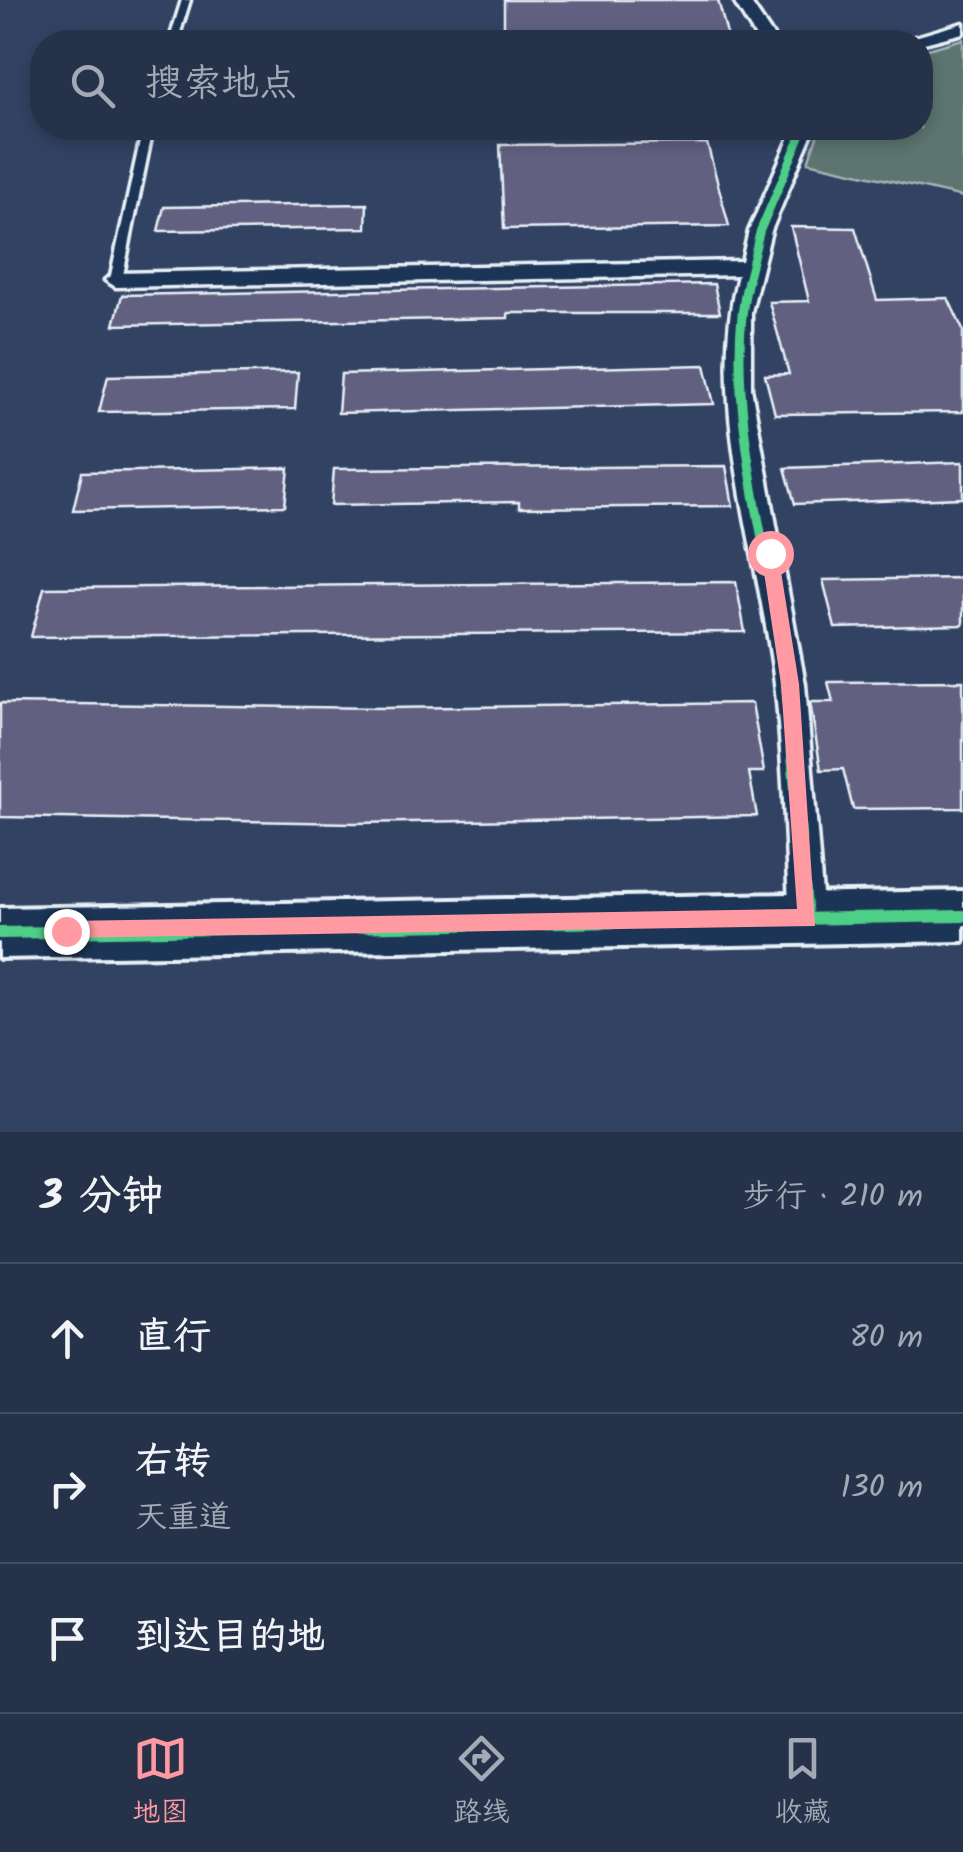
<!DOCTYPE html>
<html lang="zh">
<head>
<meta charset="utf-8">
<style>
  :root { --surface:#26324a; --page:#2e3a51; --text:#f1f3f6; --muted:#a4aab5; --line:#424d62; --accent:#ff9aa2 }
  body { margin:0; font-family:Kalam,"LXGW WenKai TC",sans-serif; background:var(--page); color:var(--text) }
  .stop { position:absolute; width:30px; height:30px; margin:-22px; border:8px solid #ff9aa2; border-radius:50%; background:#fff }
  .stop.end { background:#ff9aa2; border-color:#fff; box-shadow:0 2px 10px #0008 }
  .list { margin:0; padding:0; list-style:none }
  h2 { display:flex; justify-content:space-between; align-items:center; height:130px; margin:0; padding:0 40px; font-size:42px }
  h2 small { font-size:32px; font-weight:400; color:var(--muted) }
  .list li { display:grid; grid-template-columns:65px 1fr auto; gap:30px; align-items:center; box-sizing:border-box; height:150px; padding:0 40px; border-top:2px solid var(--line) }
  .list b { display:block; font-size:38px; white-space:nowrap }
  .list p { margin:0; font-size:32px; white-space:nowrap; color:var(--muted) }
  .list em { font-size:32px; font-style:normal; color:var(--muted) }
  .icon { flex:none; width:55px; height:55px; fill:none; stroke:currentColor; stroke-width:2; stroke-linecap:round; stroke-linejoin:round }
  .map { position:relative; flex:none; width:963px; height:1132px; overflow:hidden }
  .search { position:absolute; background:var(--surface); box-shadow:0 5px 15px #0003; left:30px; right:30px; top:30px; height:110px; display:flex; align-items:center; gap:25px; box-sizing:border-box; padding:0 35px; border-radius:40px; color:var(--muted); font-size:38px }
  .sheet { height:580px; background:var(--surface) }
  nav { display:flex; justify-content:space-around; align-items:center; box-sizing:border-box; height:140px; border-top:2px solid var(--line); background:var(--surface); font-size:28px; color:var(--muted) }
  nav a { display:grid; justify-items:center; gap:5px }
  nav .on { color:var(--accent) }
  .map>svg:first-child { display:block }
  .green { fill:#5b7470; stroke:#a2b2b4; stroke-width:2.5 }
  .building { fill:#626080; stroke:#e8f1f8; stroke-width:2.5 }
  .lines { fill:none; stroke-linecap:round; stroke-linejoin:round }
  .lane-casing { stroke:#e8f1f8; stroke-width:7 }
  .street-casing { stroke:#e8f1f8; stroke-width:7 }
  .secondary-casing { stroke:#e8f1f8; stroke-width:8 }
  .lane { fill:#1d3557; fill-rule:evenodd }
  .street { fill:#1d3557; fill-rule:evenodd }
  .secondary { fill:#1d3557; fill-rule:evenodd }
  .cycleway-far2-casing { stroke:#1d3557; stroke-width:12 }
  .cycleway-far1-casing { stroke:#1d3557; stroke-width:15 }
  .cycleway-casing { stroke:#1d3557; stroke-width:19 }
  .cycleway-far2 { stroke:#4dcf88; stroke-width:8 }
  .cycleway-far1 { stroke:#4dcf88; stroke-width:9 }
  .cycleway { stroke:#4dcf88; stroke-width:12 }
  .route { fill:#ff9aa2 }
</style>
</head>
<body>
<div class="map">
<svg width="963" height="1132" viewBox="0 0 963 1132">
  <rect width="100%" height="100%" fill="#324263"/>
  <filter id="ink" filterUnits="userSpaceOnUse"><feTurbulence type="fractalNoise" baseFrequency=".01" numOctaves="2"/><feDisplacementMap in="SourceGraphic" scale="20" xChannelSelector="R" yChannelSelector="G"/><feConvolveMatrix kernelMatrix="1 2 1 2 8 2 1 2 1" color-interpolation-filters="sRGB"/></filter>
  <g filter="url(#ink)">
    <path class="green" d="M963,39V197L808,162L820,128H920L921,51Z"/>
    <path class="building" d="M504,0H718L729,42H504Z
      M707,143L729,226L504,229L500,145Z
      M367,204L366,228L158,231L164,207Z
      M791,227L855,228L877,300L948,298L963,330V412L775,414L765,375L789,374L769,302L809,301Z
      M714,284L720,313H508V318L114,325L122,295Z
      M705,365L714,404L338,413L341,374Z
      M298,372L295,409L99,412L108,376Z
      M963,462V498L795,504L785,468Z
      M726,466L733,506L519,508V502L331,505L334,469Z
      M289,468L285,506L73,510L82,472Z
      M963,578V625L835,628L823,580Z
      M736,582L745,632L31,637L44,588Z
      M963,681V808L853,809L843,769L821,770L810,702H833L828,682Z
      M0,703L385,708L752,703L764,772H749L757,816L355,823L0,817Z"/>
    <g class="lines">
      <g class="lane-casing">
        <path id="lane" d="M182,0H190L177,42H169Z
          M143,128H153L122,280L116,284L110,280Z"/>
      </g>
      <g class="street-casing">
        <path id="street" d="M733,0H749L777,42H759Z
          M963,23V33L920,44L898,42Z
          M794,128H814L771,231L751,312V388L805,684L824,919L819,931L807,936L795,931L790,919C785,841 784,761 775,683C759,553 705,404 738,275L116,287L105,280L116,273L742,261L749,231Z"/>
      </g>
      <g class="secondary-casing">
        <path id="secondary" d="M963,891V941L0,958V908Z"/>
      </g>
      <use href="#lane" class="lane"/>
      <use href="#street" class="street"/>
      <use href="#secondary" class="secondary"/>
      <g class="cycleway-far2-casing">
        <path id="cycleway-far2" d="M747,283L760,231L804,128"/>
      </g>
      <g class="cycleway-far1-casing">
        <path id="cycleway-far1" d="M748,280C722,386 765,542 784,651"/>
      </g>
      <g class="cycleway-casing">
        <path id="cycleway" d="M784,648L807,919
          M0,933L963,916"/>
      </g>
      <use href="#cycleway-far2" class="cycleway-far2"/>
      <use href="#cycleway-far1" class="cycleway-far1"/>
      <use href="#cycleway" class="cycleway"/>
    </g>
  </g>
  <path class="route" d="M770,547L778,553L799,684L815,926L59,938V924L66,921L797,909L781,684L761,553Z"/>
</svg>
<div class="stop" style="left:770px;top:553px"></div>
<div class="stop end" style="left:66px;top:931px"></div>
<div class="search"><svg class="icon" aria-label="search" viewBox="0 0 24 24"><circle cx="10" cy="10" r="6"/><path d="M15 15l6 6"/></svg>搜索地点</div>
</div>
<section class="sheet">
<h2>3 分钟<small>步行 · 210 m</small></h2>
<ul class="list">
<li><svg class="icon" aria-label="ahead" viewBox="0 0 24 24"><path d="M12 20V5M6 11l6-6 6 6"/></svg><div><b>直行</b></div><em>80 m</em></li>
<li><svg class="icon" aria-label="right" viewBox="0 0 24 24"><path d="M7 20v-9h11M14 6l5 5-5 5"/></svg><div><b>右转</b><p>天重道</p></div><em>130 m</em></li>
<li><svg class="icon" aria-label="arrive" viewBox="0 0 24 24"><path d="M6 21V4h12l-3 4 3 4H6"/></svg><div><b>到达目的地</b></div></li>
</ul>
</section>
<nav>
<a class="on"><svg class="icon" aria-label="map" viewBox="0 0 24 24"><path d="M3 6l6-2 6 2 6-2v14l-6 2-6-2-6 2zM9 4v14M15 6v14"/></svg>地图</a>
<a><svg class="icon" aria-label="directions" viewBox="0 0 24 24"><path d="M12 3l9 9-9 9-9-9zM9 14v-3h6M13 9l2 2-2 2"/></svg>路线</a>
<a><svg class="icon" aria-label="saved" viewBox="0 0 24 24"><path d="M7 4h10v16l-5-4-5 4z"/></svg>收藏</a>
</nav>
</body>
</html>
